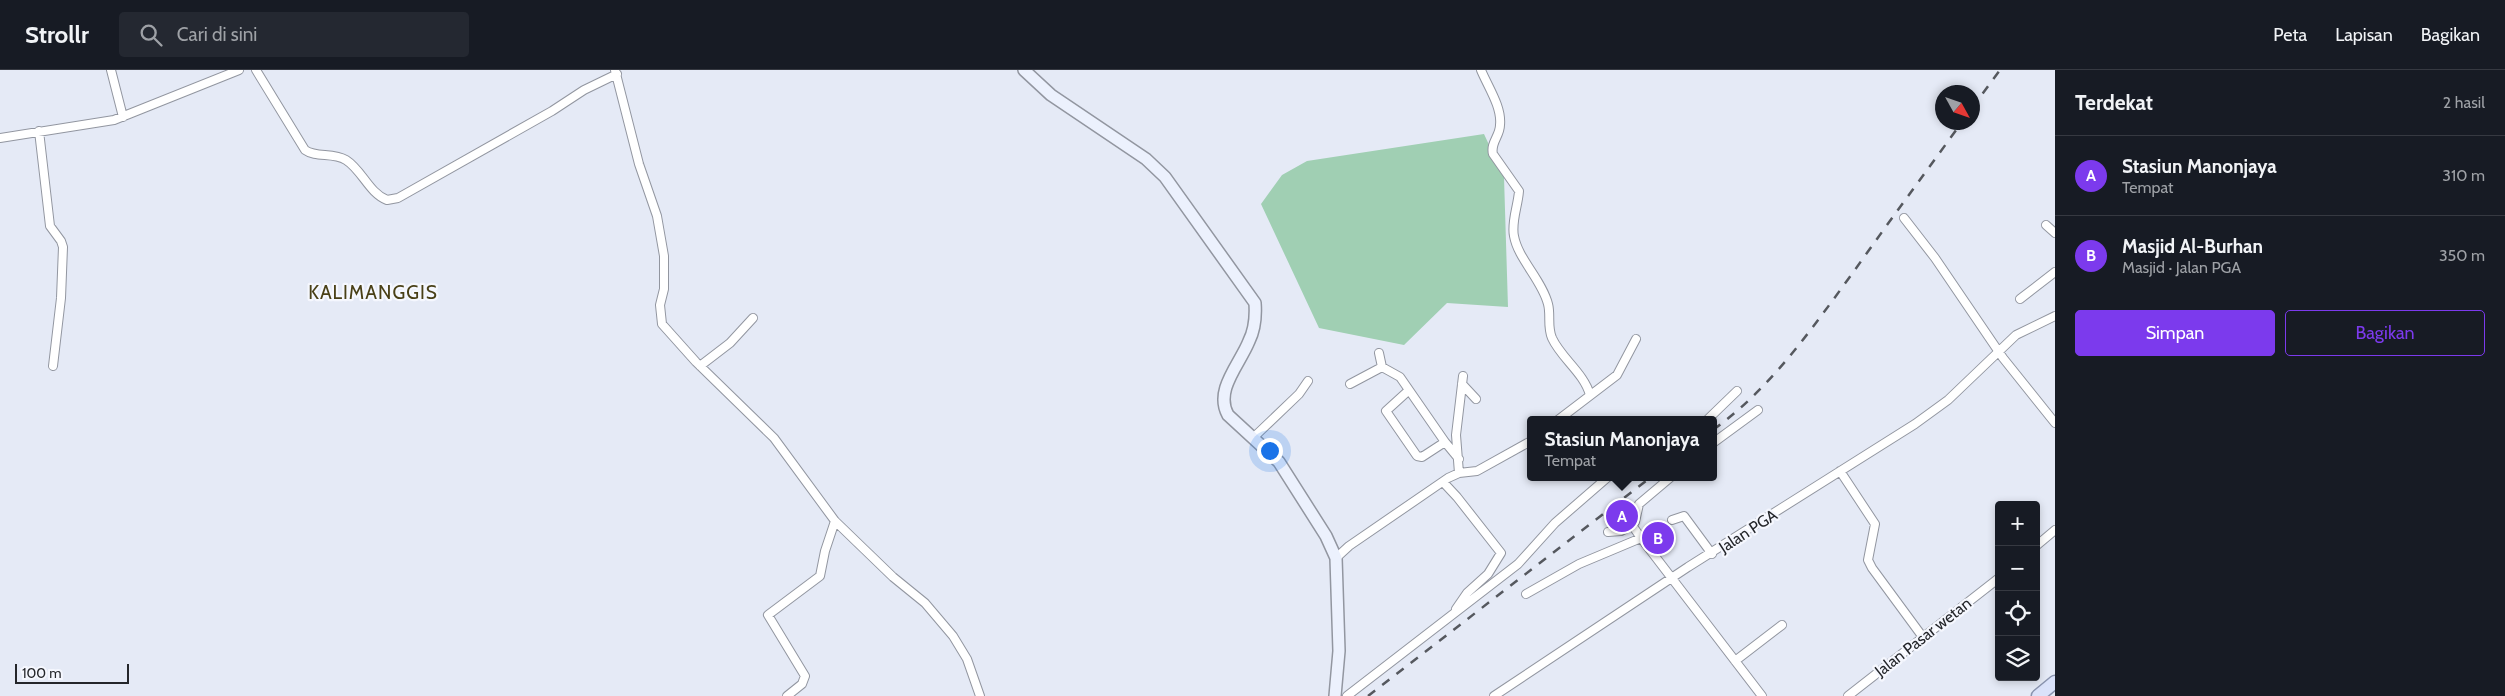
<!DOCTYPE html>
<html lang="id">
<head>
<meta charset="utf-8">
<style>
  :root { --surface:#171b24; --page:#242831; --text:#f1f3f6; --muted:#9ea1a6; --line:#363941; --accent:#7c3aed }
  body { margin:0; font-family:Cabin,sans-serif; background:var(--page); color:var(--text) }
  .controls { position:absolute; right:15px; bottom:15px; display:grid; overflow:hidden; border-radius:5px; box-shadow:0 2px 8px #0003 }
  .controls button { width:45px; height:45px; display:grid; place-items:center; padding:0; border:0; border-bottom:1px solid var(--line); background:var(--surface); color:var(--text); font:25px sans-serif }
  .compass { position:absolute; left:1935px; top:15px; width:45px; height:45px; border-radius:50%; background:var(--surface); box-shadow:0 2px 8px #0003; rotate:130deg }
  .scale { position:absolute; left:15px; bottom:12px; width:114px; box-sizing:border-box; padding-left:5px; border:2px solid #24262a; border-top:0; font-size:14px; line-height:18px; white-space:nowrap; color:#24262a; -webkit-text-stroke:4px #f5f7fe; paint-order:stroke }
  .you { position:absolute; left:1269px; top:380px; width:18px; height:18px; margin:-12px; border:4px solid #fff; border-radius:50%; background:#1a73e8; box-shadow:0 0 0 8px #1a73e833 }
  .badge { display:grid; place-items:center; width:32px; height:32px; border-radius:50%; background:var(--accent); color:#fff; font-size:16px; font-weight:700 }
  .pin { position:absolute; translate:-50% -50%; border:2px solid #fff; box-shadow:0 1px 5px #0006 }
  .popup { position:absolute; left:1527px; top:346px; width:190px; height:65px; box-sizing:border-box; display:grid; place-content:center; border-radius:5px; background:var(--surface); filter:drop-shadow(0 1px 4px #0005); font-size:16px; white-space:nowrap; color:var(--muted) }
  .popup b { font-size:19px; color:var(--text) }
  .popup::after { content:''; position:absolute; left:50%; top:100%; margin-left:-10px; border:10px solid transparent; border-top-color:var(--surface) }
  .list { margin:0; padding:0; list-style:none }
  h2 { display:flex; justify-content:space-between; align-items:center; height:65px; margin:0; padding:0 20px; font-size:21px }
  h2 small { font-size:16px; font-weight:400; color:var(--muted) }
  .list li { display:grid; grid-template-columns:32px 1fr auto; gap:15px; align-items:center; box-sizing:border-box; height:80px; padding:0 20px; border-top:1px solid var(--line) }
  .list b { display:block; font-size:19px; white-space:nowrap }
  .list p { margin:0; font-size:16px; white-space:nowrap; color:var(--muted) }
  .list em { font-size:16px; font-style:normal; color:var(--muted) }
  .actions { display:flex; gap:10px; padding:15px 20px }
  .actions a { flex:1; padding:11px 0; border:1px solid var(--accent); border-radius:5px; text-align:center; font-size:18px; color:var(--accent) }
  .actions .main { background:var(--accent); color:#fff }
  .icon { flex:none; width:28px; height:28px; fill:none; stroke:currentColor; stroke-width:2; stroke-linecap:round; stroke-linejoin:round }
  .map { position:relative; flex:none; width:2055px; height:626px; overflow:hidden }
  header { display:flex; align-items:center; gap:30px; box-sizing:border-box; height:70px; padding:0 25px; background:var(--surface); border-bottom:1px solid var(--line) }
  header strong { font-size:24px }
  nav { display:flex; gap:28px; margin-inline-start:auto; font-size:18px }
  .search { width:350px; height:45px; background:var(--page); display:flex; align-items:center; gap:12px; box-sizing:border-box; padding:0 18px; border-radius:5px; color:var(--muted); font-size:19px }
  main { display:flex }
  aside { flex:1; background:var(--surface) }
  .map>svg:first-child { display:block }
  .green { fill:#a0cfb3 }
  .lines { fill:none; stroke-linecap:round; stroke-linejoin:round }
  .minor-casing { stroke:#9296a0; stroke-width:10 }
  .secondary-casing { stroke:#9296a0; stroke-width:14 }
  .primary-casing { stroke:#8a94af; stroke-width:15 }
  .minor { stroke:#fff; stroke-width:8 }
  .secondary { stroke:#ecf1fd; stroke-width:11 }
  .primary { stroke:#dae2fa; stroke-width:12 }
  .rail { stroke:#55585e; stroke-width:2.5; stroke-dasharray:9 9; stroke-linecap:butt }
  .labels { text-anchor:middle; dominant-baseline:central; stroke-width:4.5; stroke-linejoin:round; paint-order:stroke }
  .street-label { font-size:16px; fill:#24262a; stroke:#f5f7fe }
  .quarter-label { font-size:19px; letter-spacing:1px; fill:#494017; stroke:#f5f7fe }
</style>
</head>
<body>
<header>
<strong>Strollr</strong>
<div class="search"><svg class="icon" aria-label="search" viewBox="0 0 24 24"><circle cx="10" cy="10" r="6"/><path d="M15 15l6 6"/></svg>Cari di sini</div>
<nav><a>Peta</a><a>Lapisan</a><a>Bagikan</a></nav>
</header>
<main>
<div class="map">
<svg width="2055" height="626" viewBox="0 0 2055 626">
  <rect width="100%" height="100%" fill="#e5eaf6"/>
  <path class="green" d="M1484,64L1504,107L1508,237L1447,233L1404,275L1319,258L1261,134L1282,105L1307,91Z"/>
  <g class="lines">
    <g class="minor-casing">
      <path id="minor" d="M111,0L123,47
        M256,0L305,80C316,88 333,82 346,90C362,100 369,123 387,130L398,128L552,41L584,20L617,4
        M615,0L639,94L657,146L664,186V219L660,235L662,254L696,292L774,368L835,451L893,507L925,533L953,566L967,589L980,626
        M1481,0C1488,17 1502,37 1500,55C1500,66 1490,73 1493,84L1519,121C1518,136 1511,152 1514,166C1518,189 1542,210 1548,234C1551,245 1547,256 1552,268C1561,288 1584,303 1590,325
        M39,61L50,156L61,171L63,177L61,228L53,296
        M0,68L114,50L239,0
        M1904,148L1935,188L2003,288L2055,353
        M2046,155L2055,163
        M2020,229L2055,202
        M1379,283L1382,297L1400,307L1445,372L1459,389
        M700,296L730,273L753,248
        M1350,314L1382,297
        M1462,314L1476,329
        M1408,321L1386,341L1417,386L1422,387L1445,372
        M1558,350L1617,305L1636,269
        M1707,350L1737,321
        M1254,367L1299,324L1308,311
        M1713,373L1758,340
        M1840,401L1875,454L1868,490L1872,498L1922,566
        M1459,403L1456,365L1463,306
        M1443,412L1457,427L1501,483L1488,504L1467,523L1456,539
        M1672,450L1684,446L1712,484
        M1608,462L1621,461L1632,455
        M1641,468L1632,455L1635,452L1639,434L1671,407
        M2036,476L2055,460
        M1336,488L1349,476L1448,408L1459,403L1477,401L1531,371
        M1526,524L1579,494L1641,468L1762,626
        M1735,591L1782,555
        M787,626L802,614L805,606L768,545L820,506L825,481L835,451
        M1347,626L1518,494L1555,453L1608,407
        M1494,626L1688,497L1915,354L1948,330L2016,265L2055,246
        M1848,626L1999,508"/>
    </g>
    <g class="secondary-casing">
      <path id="secondary" d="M1024,0L1051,25L1146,89L1165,107L1255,233C1256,247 1255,259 1249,271C1240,294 1214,320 1228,345L1279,392L1326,466L1336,488L1339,581L1335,626"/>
    </g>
    <g class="primary-casing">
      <path id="primary" d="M2038,626L2055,612"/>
    </g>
    <use href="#minor" class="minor"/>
    <use href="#secondary" class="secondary"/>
    <use href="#primary" class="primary"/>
    <path class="rail" d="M1972,38L2000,0
      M1713,360C1771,318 1810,261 1852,204C1888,153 1925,103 1962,52
      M1368,626L1651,407"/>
  </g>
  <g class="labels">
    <g class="street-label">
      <text transform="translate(1748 461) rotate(-33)">Jalan PGA</text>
      <text transform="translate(1923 567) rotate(-38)">Jalan Pasar wetan</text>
    </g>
    <g class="quarter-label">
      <text x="373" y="222">KALIMANGGIS</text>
    </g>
  </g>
</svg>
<div class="controls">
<button>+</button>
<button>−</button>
<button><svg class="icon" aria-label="locate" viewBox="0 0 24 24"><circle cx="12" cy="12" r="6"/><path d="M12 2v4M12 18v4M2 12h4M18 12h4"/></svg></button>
<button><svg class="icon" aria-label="layers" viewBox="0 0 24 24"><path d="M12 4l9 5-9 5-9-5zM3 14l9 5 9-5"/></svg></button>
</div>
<svg class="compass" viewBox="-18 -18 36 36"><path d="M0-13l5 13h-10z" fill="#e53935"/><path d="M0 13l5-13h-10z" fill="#9ea1a6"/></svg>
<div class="scale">100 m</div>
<div class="you"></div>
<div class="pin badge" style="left:1622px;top:446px">A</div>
<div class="popup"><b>Stasiun Manonjaya</b>Tempat</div>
<div class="pin badge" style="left:1658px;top:468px">B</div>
</div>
<aside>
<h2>Terdekat<small>2 hasil</small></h2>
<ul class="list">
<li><span class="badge">A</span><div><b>Stasiun Manonjaya</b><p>Tempat</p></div><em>310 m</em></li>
<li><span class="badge">B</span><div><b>Masjid Al-Burhan</b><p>Masjid · Jalan PGA</p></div><em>350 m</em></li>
</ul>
<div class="actions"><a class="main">Simpan</a><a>Bagikan</a></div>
</aside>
</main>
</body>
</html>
